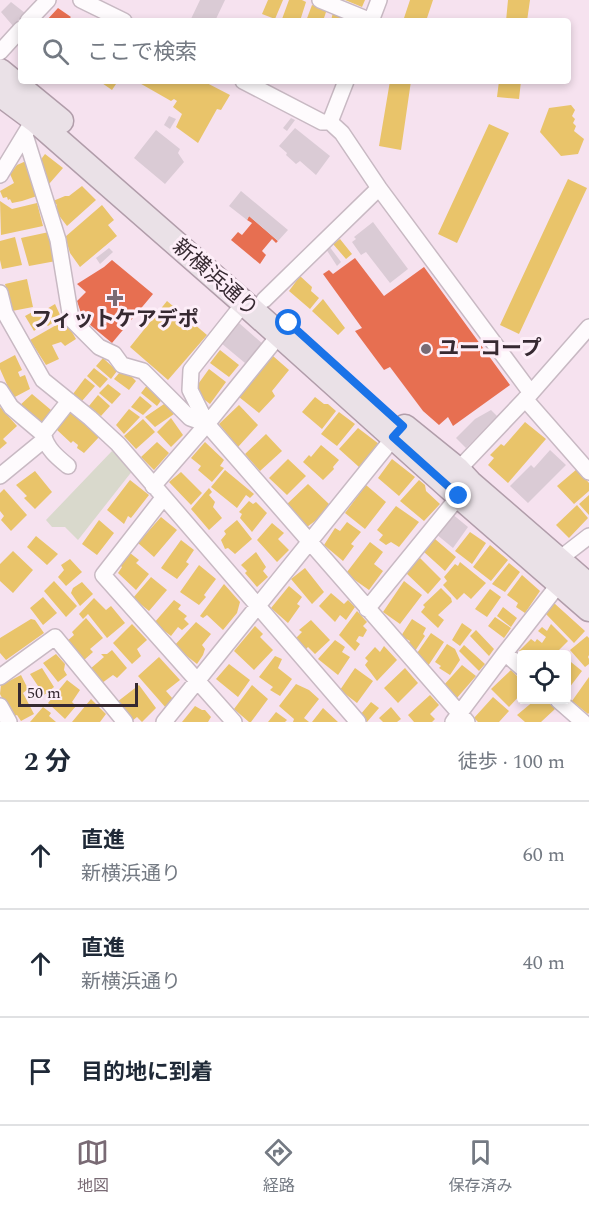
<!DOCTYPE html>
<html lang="ja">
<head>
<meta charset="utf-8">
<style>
  :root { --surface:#fff; --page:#f2f2f3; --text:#1f2937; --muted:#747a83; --line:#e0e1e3; --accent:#796a74 }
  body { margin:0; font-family:Spectral,"Noto Sans JP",serif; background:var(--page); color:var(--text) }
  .controls { position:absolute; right:18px; bottom:18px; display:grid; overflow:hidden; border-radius:6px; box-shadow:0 3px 9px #0003 }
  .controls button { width:54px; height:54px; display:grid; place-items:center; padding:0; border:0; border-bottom:2px solid var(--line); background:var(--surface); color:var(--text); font:30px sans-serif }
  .scale { position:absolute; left:18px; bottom:15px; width:120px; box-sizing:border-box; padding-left:6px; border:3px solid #362931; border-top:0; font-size:16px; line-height:21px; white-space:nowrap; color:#362931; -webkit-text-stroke:4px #fdeef8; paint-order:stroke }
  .stop { position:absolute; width:18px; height:18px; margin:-14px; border:4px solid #1a73e8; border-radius:50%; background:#fff }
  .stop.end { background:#1a73e8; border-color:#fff; box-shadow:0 2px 6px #0008 }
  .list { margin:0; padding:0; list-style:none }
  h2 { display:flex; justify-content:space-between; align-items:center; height:78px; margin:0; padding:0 24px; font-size:26px }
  h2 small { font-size:20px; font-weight:400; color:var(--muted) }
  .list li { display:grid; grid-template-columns:39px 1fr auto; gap:18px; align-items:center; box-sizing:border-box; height:108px; padding:0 24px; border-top:2px solid var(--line) }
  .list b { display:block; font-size:22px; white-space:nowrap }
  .list p { margin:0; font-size:20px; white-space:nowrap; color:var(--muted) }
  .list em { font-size:20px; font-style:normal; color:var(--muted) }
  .icon { flex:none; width:33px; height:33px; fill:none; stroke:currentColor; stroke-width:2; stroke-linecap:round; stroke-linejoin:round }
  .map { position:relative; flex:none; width:589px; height:722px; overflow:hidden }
  .search { position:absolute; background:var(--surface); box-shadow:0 3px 9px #0003; left:18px; right:18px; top:18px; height:66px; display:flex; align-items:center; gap:15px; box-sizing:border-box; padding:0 21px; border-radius:6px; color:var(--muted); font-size:22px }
  .sheet { height:402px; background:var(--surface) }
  nav { display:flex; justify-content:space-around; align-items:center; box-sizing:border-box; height:84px; border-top:2px solid var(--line); background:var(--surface); font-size:16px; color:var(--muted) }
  nav a { display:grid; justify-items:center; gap:3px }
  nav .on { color:var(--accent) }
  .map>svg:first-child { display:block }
  .green { fill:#d9d9cc }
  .homes { fill:#e9c46a }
  .shops { fill:#e76f51 }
  .building { fill:#dacbd5 }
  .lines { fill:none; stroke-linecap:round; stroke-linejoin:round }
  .street-casing { stroke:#c8b9c3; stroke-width:18 }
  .primary-casing { stroke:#b19daa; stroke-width:27 }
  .street { stroke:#fefbfd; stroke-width:15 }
  .primary { stroke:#eae1e7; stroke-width:24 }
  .route { stroke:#1a73e8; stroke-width:8 }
  .poi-dot { fill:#796a74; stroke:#fdeef8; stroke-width:2 }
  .labels { text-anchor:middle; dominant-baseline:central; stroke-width:6; stroke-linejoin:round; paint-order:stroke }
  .street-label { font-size:21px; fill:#362931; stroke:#fdeef8 }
  .poi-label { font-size:21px; font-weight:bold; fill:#362931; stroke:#fdeef8 }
</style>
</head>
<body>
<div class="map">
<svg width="589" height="722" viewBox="0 0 589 722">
  <rect width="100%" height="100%" fill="#f6e2ef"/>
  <path class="green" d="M112,451L133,470L78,540L65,527H52L46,520Z"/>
  <path class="homes" d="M268,0H283L275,19L262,14Z
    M289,0H302L306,2L300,21H288L282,19Z
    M345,0H365L362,7Z
    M410,0H433L426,21H403Z
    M508,0H530L527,21H506Z
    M312,5L327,9L323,21H306Z
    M333,12L350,18L349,21H331Z
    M99,81H118L112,90Z
    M136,81H203L230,95L221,110L217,109L198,143L176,127L182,114L173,107L177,101L174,99L171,101Z
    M390,81H411L401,150L379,146Z
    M499,81H521L519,99L497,97Z
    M571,105L575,110L572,116L575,119L573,123L576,126L574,131L584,139L578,154L561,156L540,132L549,108Z
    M489,124L509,133L457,243L438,234Z
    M45,154L63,168L49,184L39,162Z
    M26,161L40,195L22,201L12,203L10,199L8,200L7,197L3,198L0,191L14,183L10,174L17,165Z
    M568,179L587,188L519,334L500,325Z
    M82,186L96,200L67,226L54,209L57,205L53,201L65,196H69Z
    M0,201L12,209L37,203L43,226L1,235Z
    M102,205L114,220L108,225L117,236L80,267L70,253L65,237Z
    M49,232L56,261L29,266L21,238Z
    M15,237L22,265L2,269L0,260V241Z
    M340,239L352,254L346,259L333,244Z
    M300,276L312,287L311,291L319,298L310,309L289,291Z
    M27,279L33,307L12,311L5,284Z
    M323,299L345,328L338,335L312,311Z
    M167,301L207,335L168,380L130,347Z
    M55,304L61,317L48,326L44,323L34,331L25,316L38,309L40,313Z
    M65,320L76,339L65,346L61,342L52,345L59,359L46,365L30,340Z
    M220,350L239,365L229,377L210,363Z
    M15,355L22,370L18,372L20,377L25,375L30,389L13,398L0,369V363Z
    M273,356L289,370L272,391L275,396L259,413L239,397Z
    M103,358L117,371L111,379L96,366Z
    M94,368L108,379L100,388L87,376Z
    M209,369L226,382L210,404L197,394L196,387Z
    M120,372L131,376L136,381L129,390L114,379Z
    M85,378L95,386L82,401L73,394Z
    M108,384L121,394L112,404L99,393Z
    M148,384L163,398L157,406L141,393Z
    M32,394L51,410L40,425L18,407Z
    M98,395L110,406L101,416L89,406Z
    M140,396L152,406L143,415L131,407Z
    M315,397L324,404H328L336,411L322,429L302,412Z
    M167,402L174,414L155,427L145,417Z
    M239,405L258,425L238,447L219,424Z
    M0,407L17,426L3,439L7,443L0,449Z
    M129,409L140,417L124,434L116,425Z
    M70,412L100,436L84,453L77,448L78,445L73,441L71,443L56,429Z
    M339,412L355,424L337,446L321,434Z
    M171,418L183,435L171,447L157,432Z
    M143,419L155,432L136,449L124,436Z
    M525,422L546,439L508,483L488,465L494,458L490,455L501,444L504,446Z
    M358,428L379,444L359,467L339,449Z
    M266,434L282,451L260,471L245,454Z
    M157,442L169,453L154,470L141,457Z
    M205,442L224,460L220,466L224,468L212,482L198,470L201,466L191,458Z
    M321,445L339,460L333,467L334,469L323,480L303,462L309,455L311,457Z
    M288,459L306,476L287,495L269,478Z
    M392,459L415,477L399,496L378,478Z
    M577,469L589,483V491L574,504L557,486Z
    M225,470L254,494L250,498L246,495L237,508L211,487Z
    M35,471L52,492L35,509L24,498L27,496L16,485Z
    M181,472L202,493L191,505L169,482Z
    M130,480L149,495L131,518L128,516L124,524L107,510Z
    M419,480L425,485L426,491L440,504L424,521L400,501Z
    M308,484L329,504L319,518L307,527L285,506Z
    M366,485L386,502L365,529L345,513Z
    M209,488L212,492L209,495L215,502L213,507L222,518L209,530L191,509Z
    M4,489L27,515L11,531L1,520L4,516L0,511V493Z
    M589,495V515L579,504Z
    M249,501L253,504L256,502L267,513L252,532L240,518L242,514L239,512Z
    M577,505L588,518L569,538L556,525Z
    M396,506L419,522L399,547L391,542L386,545L379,540L383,535L377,530Z
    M161,517L177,530L154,557L138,543Z
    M99,520L114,533L97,555L82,544Z
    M237,520L252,539L235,554L228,548L225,549L221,540L226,534L224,531Z
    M347,522L361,532L351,544L354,546L343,561L324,545L335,528L340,531Z
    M272,523L284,533L278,539L289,550L277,562L257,540Z
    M470,532L486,543L472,564L455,551Z
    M36,536L58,554L47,565L27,547Z
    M435,539L456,557L445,571L424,552Z
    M181,540L194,550L186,562L189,564L177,579L161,568Z
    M370,542L383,552L374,564L383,571L369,590L352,578L347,572Z
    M490,545L508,560L491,581L473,567Z
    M13,551L33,570L13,593L0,581V564Z
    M256,552L266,567L263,571L268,577L257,587L245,573L247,571L241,565Z
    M130,553L139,560L136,563L149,574L136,590L118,573L122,567L119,564Z
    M420,558L441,579L428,594L405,572Z
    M70,559L82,572L66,586L58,577L64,570L61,565Z
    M460,562L486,583L471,599L464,593L457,600L443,585L447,581L444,577L455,564L458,566Z
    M509,563L520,572L505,592L492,584Z
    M199,565L216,579L204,595L206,597L199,605L180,592Z
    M305,568L324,592L312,604L291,579Z
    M522,575L540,591L525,613L516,607L518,603L507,595Z
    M151,577L167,590L149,611L133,598Z
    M54,581L77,606L66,617L44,591Z
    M404,581L422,595L400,624L383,612Z
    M82,582L93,594L80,606L71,593L73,588Z
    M224,584L240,602L237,613L223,630L207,615L203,618L200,616Z
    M289,586L302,597L297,604L300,606L288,623L271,608Z
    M441,588L451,598L452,602L438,615L444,620L438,628L421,612L425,607L423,605Z
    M490,589L501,597L487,617L475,609Z
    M331,593L344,604L348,600L355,607L346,620L340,615L335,622L319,606Z
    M43,597L57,613L43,625L30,608Z
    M94,598L106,610L111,606L125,623L107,638L88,614L83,619L79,614Z
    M174,600L181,605L178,609L187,616L184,619L189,624L182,630L178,627L171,636L154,623Z
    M554,603L585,631L574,643L545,613Z
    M503,607L517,618L511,627L497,616Z
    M357,611L367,622L363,626L367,630L363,637L359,636L356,641L360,644L355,651L339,635Z
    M495,617L511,628L504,638L488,626Z
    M86,618L103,638L90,649L93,652L83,661L66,642L74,635L72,632Z
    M31,619L35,620L44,633L6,660L0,653V638Z
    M412,619L426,628L423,634L425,636L415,651L408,644L410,641L401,636Z
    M311,620L330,640L315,654L308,647L305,650L296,638L302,632L299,630Z
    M196,622L211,634L202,645L205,649L203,655L197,664L174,646Z
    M462,623L472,630L460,646L452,640Z
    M132,624L147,640L137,649L141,656L132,664L113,643Z
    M551,624L568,641L555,654H523L519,651L531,639L535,642L537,639L542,643L546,637L538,631L542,627L547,631Z
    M255,626L263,634L260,637L273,650L254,670L234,651Z
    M476,630L494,649L489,656L470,636Z
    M431,633L444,642L426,669L415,656Z
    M587,636L589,638V655L588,657L589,659V664L585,667L570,650Z
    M335,640L345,647L342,652L350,657L338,675L318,659Z
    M447,644L455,649L460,660L450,675L439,668L441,666L435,662Z
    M464,645L485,664L479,671L459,651Z
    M384,646L397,660L377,681L365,665L368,661L365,658L375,647L380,652Z
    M112,650L127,668L117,678L113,675L102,683L90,669L104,657L101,654H107Z
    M56,654L65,664L64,670L67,675L58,682L43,663Z
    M275,656L282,659L278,668L292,679L280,696L270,690L273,687L259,677Z
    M159,657L180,680L166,691L173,699L166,708L138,676Z
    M566,658L582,671L566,692Z
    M229,664L250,680L238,697L216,679Z
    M462,665L476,676L456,699L443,686Z
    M42,668L54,687L44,695L30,674Z
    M355,668L373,681L357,703L340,690Z
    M405,668L418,683L398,703L384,688Z
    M511,670L522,681V693L509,707L491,689Z
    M21,675L28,689L23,693L34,714L21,721L17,715L12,717L0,694L1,685Z
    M589,677V713L588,714L572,701Z
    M67,680L80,690L72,702L76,706L65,719L48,703Z
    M296,684L309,690L319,699L304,718L309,722H293L294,719L279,706Z
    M139,685L156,708L142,722L137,717L132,721L117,702Z
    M252,685L268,699L251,722H249L234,709Z
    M430,695L439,705L430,714L435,719L432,722H414L408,715Z
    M493,697L509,711L499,722H478L474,718Z
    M91,699L106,714L100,722H72Z
    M535,700H546L555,709L541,722H525L517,715Z
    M371,702L379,708L367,722L360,715Z
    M195,706L202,710H205L211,717L208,722H182Z
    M43,707L51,713L49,716L56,722H30Z
    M391,707L401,719L397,722H383L379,718Z
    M323,708L338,722H312Z
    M276,712L287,720L285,722H268Z"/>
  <path class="shops" d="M58,8L71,17L67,21H46Z
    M249,216L278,241L276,243L272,239L262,251L266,255L260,264L231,240L238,232L242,235L252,223L247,220Z
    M355,258L384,296L424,267L510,385L453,426L448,417L439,425L423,411L390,367L384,370L355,331L362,328L323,274L329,270L333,274Z
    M112,260L153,294L112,343L83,319L77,301L86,292L77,284L104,267Z"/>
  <path class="building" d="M200,0H225L215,21H190Z
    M11,2L25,13L13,26L1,12Z
    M169,116L176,119L170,129L164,125Z
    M291,118L295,120L287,131L283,128Z
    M295,128L330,156L316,175L300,161L296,164L286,155L287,153L279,146Z
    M156,130L180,149L178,153L184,162L165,184L134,158Z
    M241,191L288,230L278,241L249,216L247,220L229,206Z
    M373,222L408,269L390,283L366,252L361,255L352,242L356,239L354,237Z
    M329,246L341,262L337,266L326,249Z
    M109,248L113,252L100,264L96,258Z
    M239,323L263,344L245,363L221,343Z
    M491,410L497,416L466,448L456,438L475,419Z
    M550,450L566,465L528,503L510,486L531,465L534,468Z
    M451,513L468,527L453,548L436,534Z"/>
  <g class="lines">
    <g class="street-casing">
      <path id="street" d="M81,0L124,21
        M320,0L371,21
        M28,21L48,0
        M371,21L379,0
        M0,52L21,29
        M243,81L322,122H330L342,133L379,188L531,393
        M330,122L346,81
        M25,135L58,240L71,319L99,347L114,354L122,365L143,371L190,418L207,424
        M0,175L28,129
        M0,293L5,313L43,380L90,418L118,444L358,722
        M264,300L379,188
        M244,303L191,370L190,390L207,424L467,722
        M0,390L11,407L43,434
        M525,399L589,472
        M68,466C57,457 47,449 43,434L69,401
        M453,475L531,393L589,327
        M0,476L45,439
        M153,486L207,424L289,323
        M163,498L103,575L234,722
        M558,560L589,536
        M367,609L464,490
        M505,653L522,668
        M0,677L55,637L125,722
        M558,700L583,722
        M0,706L9,722
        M164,722L399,431
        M453,722L505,653L559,584"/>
    </g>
    <g class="primary-casing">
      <path id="primary" d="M0,71L61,121
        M0,94L35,120L244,303L459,496L589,609
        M405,427L457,469L470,483L589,586"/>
    </g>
    <use href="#street" class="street"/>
    <use href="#primary" class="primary"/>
  </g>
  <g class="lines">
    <path class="route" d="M289,323L403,426L393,437L459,496"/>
  </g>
  <g class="poi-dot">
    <path d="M112 289h6v6h6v6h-6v6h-6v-6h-6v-6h6z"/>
    <circle cx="426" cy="349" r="6"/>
  </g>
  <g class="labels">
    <g class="street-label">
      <text transform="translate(215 278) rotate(41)">新横浜通り</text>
    </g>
    <g class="poi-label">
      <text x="115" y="320">フィットケアデポ</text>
      <text x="438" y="349" text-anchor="start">ユーコープ</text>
    </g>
  </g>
</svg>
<div class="controls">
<button><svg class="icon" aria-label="locate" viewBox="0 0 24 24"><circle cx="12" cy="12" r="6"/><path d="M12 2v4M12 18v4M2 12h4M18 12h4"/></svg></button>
</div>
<div class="scale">50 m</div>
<div class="stop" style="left:289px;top:323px"></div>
<div class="stop end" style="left:459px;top:496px"></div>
<div class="search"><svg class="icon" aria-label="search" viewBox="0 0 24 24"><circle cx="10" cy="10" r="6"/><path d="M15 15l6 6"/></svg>ここで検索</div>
</div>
<section class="sheet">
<h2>2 分<small>徒歩 · 100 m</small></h2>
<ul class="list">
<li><svg class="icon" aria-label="ahead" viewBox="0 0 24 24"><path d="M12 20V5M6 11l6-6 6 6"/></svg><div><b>直進</b><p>新横浜通り</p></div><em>60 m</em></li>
<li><svg class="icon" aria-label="ahead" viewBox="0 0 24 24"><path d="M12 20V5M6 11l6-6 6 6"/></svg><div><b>直進</b><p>新横浜通り</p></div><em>40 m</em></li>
<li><svg class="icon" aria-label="arrive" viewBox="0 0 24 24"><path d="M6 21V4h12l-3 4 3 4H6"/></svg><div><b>目的地に到着</b></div></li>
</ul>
</section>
<nav>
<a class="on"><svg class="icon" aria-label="map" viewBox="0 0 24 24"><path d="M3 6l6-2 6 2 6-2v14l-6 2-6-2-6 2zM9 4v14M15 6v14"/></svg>地図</a>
<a><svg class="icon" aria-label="directions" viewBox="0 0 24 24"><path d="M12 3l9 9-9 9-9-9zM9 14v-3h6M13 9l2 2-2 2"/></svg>経路</a>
<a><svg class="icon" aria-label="saved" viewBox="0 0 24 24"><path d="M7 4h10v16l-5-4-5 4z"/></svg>保存済み</a>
</nav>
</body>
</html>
